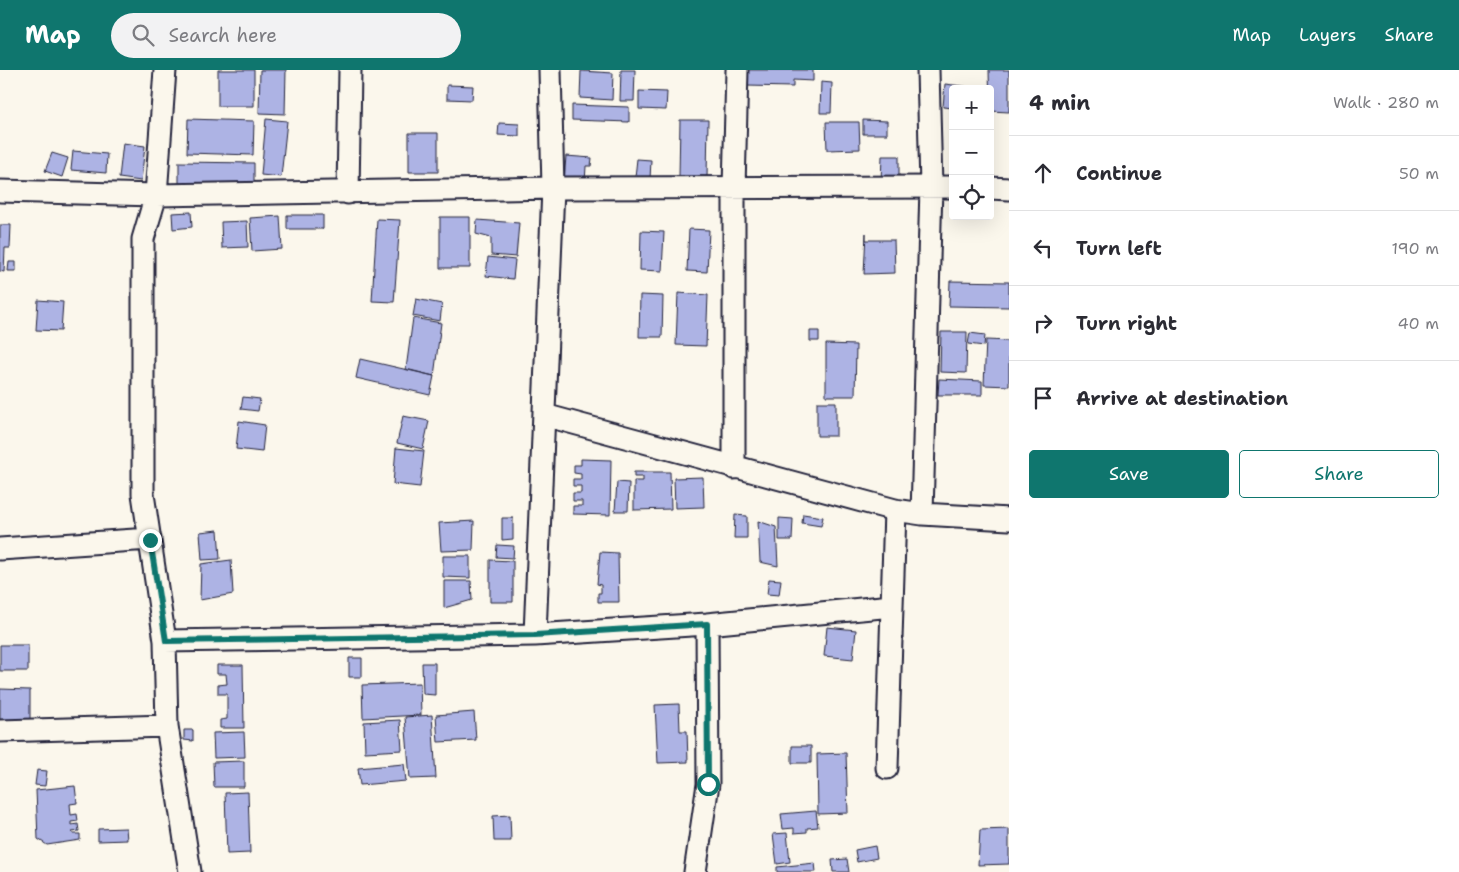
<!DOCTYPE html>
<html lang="en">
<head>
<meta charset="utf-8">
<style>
  :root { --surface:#fff; --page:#f2f2f3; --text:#2b2b33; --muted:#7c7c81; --line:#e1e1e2; --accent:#0f766e }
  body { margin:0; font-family:"Shantell Sans",sans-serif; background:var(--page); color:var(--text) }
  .controls { position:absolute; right:15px; top:15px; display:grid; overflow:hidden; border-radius:5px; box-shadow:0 5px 20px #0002 }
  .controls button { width:45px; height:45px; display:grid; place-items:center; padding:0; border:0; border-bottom:1px solid var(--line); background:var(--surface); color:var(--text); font:25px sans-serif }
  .stop { position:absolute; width:15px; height:15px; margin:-11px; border:4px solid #0f766e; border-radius:50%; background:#fff }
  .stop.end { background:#0f766e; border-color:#fff; box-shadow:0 1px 5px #0008 }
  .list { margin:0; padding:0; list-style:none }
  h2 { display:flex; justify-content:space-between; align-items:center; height:65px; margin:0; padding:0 20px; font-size:21px }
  h2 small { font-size:16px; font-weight:400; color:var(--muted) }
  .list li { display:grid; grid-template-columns:32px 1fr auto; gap:15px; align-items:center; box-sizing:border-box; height:75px; padding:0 20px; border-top:1px solid var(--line) }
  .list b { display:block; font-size:19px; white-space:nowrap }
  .list em { font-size:16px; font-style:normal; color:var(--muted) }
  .actions { display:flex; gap:10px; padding:15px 20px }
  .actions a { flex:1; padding:11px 0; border:1px solid var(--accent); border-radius:5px; text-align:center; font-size:18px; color:var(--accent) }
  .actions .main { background:var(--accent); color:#fff }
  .icon { flex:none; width:28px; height:28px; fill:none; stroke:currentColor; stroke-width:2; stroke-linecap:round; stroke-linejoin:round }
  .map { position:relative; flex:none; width:1009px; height:802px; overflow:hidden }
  header { display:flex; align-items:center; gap:30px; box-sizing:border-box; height:70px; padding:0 25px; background:var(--accent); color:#fff }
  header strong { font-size:24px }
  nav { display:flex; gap:28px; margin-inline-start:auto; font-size:18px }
  .search { width:350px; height:45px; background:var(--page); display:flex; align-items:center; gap:12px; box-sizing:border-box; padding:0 18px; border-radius:28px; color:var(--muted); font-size:19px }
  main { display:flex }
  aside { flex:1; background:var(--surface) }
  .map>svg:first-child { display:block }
  .building { fill:#adb3e4; stroke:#22223b }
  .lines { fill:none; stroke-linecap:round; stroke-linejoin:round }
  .street-casing { stroke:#22223b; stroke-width:25 }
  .street { stroke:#fbf7ec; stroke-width:21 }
  .route { stroke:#0f766e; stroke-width:6 }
</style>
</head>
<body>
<header>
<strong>Map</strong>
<div class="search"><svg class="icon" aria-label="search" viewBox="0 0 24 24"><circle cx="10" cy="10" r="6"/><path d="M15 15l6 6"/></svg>Search here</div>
<nav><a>Map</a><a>Layers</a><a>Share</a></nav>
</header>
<main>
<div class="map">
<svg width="1009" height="802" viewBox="0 0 1009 802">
  <rect width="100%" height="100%" fill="#fbf7ec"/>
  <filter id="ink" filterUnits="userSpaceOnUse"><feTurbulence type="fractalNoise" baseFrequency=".02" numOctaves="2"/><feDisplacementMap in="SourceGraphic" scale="10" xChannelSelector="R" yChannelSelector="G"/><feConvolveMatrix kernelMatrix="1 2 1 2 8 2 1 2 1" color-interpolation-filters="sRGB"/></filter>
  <g filter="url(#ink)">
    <path class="building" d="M218,0H254V36H218Z
      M260,0H286L285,44L259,43Z
      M621,0H635L634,31H620Z
      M748,0H813V11L793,10V17L747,16Z
      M989,0H1009V42L990,41Z
      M581,1L613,3L612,30L580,28Z
      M821,12L832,13L831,43H820Z
      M945,14L979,18V19H953V38L943,37Z
      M447,15L473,16L472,30L447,29Z
      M639,21L667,22L666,40L639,39Z
      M572,35L629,37V52L572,50Z
      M188,49L254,51L253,85L187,83Z
      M266,49L287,51L281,107L261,105Z
      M680,50H708L707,107H679Z
      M863,50L887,51V64H863Z
      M826,52H859L860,79L827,80Z
      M499,53L519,54V66L498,65Z
      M409,63H438V102H409Z
      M123,73L145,76L141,111L119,108Z
      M73,81L107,84L106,103L71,100Z
      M52,83L68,88L62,107L45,101Z
      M566,86L592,88L591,96H586L585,113L564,112Z
      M882,86H899V113L881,112Z
      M637,89L651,90L650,109L635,107Z
      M179,92L254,93V115L179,114Z
      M191,142L192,157L173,159L172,143Z
      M287,145H323V159H287Z
      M280,146L282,179L252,181L250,148Z
      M440,147H470V198H440Z
      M377,149L400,150L394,232L372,231Z
      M477,150L519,153L516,187L491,185V168L476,164Z
      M247,151L248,177L222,178L221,152Z
      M0,155H11L10,178H5L4,202L0,201Z
      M689,159L709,160L707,202L687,201Z
      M641,161L664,162L662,201L640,200Z
      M866,163V170H894L895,203L864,204Z
      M488,187L515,190L513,209L486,206Z
      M9,192H16V201H8Z
      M950,211L1009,212V237L949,236Z
      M678,223L708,225L706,276L676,275Z
      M640,225L663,226L662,267H639Z
      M416,229L442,234L440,251L413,246Z
      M38,230L63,232L61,261L36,260Z
      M413,248L441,253L434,306L406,299Z
      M810,261H819V271H810Z
      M941,262H967L966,303L940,302Z
      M970,263L985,265L984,276L968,274Z
      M986,270L1009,271V316L984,315Z
      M826,274L856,275L855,326H826Z
      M360,289L434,306L430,325L356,308Z
      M939,309L982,311V325H938Z
      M243,327L260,329L258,341L241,339Z
      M817,332H836V366H817Z
      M403,346L429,351L423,379L397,373Z
      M239,351L265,355L262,382L236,379Z
      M396,378L424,381L420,417L393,414Z
      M581,389L611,390L610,445L573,444V436H582V431H573V423H581V416H573V409H581V404L574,403V395H581Z
      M634,402H670L671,439L634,440V411H643V407H634Z
      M703,407L704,437L675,438L674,408Z
      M617,412L629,413L628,441H615Z
      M803,444L823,447L821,456L802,453Z
      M735,445L747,446V468H734Z
      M502,448H513V469L502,470Z
      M779,448L793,449L792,470H779Z
      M474,451L473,480L441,481L439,453Z
      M758,451L776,457L778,496L760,492Z
      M218,460L220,489L202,490L200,462Z
      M497,475L514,476L513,488L496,487Z
      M600,482L618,483L619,532H598V523H601V515L597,514Z
      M443,486H470V508L443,507Z
      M231,490L233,524L200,530L201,494Z
      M490,490L513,491V532H490Z
      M769,509L781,510L779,525L767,524Z
      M444,511H471L472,530L444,538Z
      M827,557L856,560L853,589L824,586Z
      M0,575H28V601H0Z
      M349,588H362V607H349Z
      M422,593H435V625L423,624Z
      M217,595H243L244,658H220V650L227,649V624H218V615L227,614L226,604H217Z
      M420,613L421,645L363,648L362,615Z
      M0,619L30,620V651H0Z
      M679,634L680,661H687L688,692L658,693L655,635Z
      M474,642L476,670L438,672L436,645Z
      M432,645L436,708L410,709L405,647Z
      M400,650L402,680L365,682L364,652Z
      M184,660H193V671L184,670Z
      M244,662L245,687L214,688L213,663Z
      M792,676H811V693H792Z
      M846,683L848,743L818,744L817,684Z
      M244,691V717H214L213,692Z
      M404,694L406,711L360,715L358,698Z
      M37,700L47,701L45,716L35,715Z
      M75,716L77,733L70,734L71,745L77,744L78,751L71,752V755L78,754L79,761L72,762L73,764H80V770L47,775L38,769L36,720Z
      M248,722L250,783L227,784L225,723Z
      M816,741L818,757L807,758V762L794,763V758L783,759L781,744Z
      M510,745L511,771H494L493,746Z
      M126,758L127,770L98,771V759Z
      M1009,759V794L978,795L980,760Z
      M787,763L790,792L777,794L773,764Z
      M875,776L877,788L857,792L855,780Z
      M847,789L849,802H833L832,790Z
      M815,793L816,802H777V797Z"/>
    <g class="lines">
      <g class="street-casing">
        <path id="street" d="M165,0L156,125L143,169V424L165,571L167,656L190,802
          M990,118L1009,119
          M0,121L156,125L553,118L953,117
          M348,123L350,0
          M544,345L895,440L922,444L1009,449
          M734,398V118L737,0
          M922,444L931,117L928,0
          M0,479L150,469
          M535,565L553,118L550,0
          M165,571L535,565L707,554L892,536
          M0,661L167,656
          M887,698L895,440
          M695,802L708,714L707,554"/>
      </g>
      <use href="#street" class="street"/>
    </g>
  </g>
  <g class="lines" filter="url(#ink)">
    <path class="route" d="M150,470L166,571L535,565L707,554L708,714"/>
  </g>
</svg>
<div class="controls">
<button>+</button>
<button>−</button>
<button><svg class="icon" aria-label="locate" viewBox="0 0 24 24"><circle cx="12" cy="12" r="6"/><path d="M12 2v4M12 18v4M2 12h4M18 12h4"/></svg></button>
</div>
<div class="stop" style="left:708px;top:714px"></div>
<div class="stop end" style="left:150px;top:470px"></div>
</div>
<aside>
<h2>4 min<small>Walk · 280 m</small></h2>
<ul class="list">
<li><svg class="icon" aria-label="ahead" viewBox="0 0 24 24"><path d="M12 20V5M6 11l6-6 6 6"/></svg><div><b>Continue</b></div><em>50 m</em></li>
<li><svg class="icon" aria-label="left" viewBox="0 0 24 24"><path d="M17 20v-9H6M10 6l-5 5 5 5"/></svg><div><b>Turn left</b></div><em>190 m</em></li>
<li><svg class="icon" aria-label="right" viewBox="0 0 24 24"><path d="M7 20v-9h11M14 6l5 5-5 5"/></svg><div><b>Turn right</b></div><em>40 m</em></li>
<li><svg class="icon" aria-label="arrive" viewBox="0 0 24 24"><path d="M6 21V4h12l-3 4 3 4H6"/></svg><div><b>Arrive at destination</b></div></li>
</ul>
<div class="actions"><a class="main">Save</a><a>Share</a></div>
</aside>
</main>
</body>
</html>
